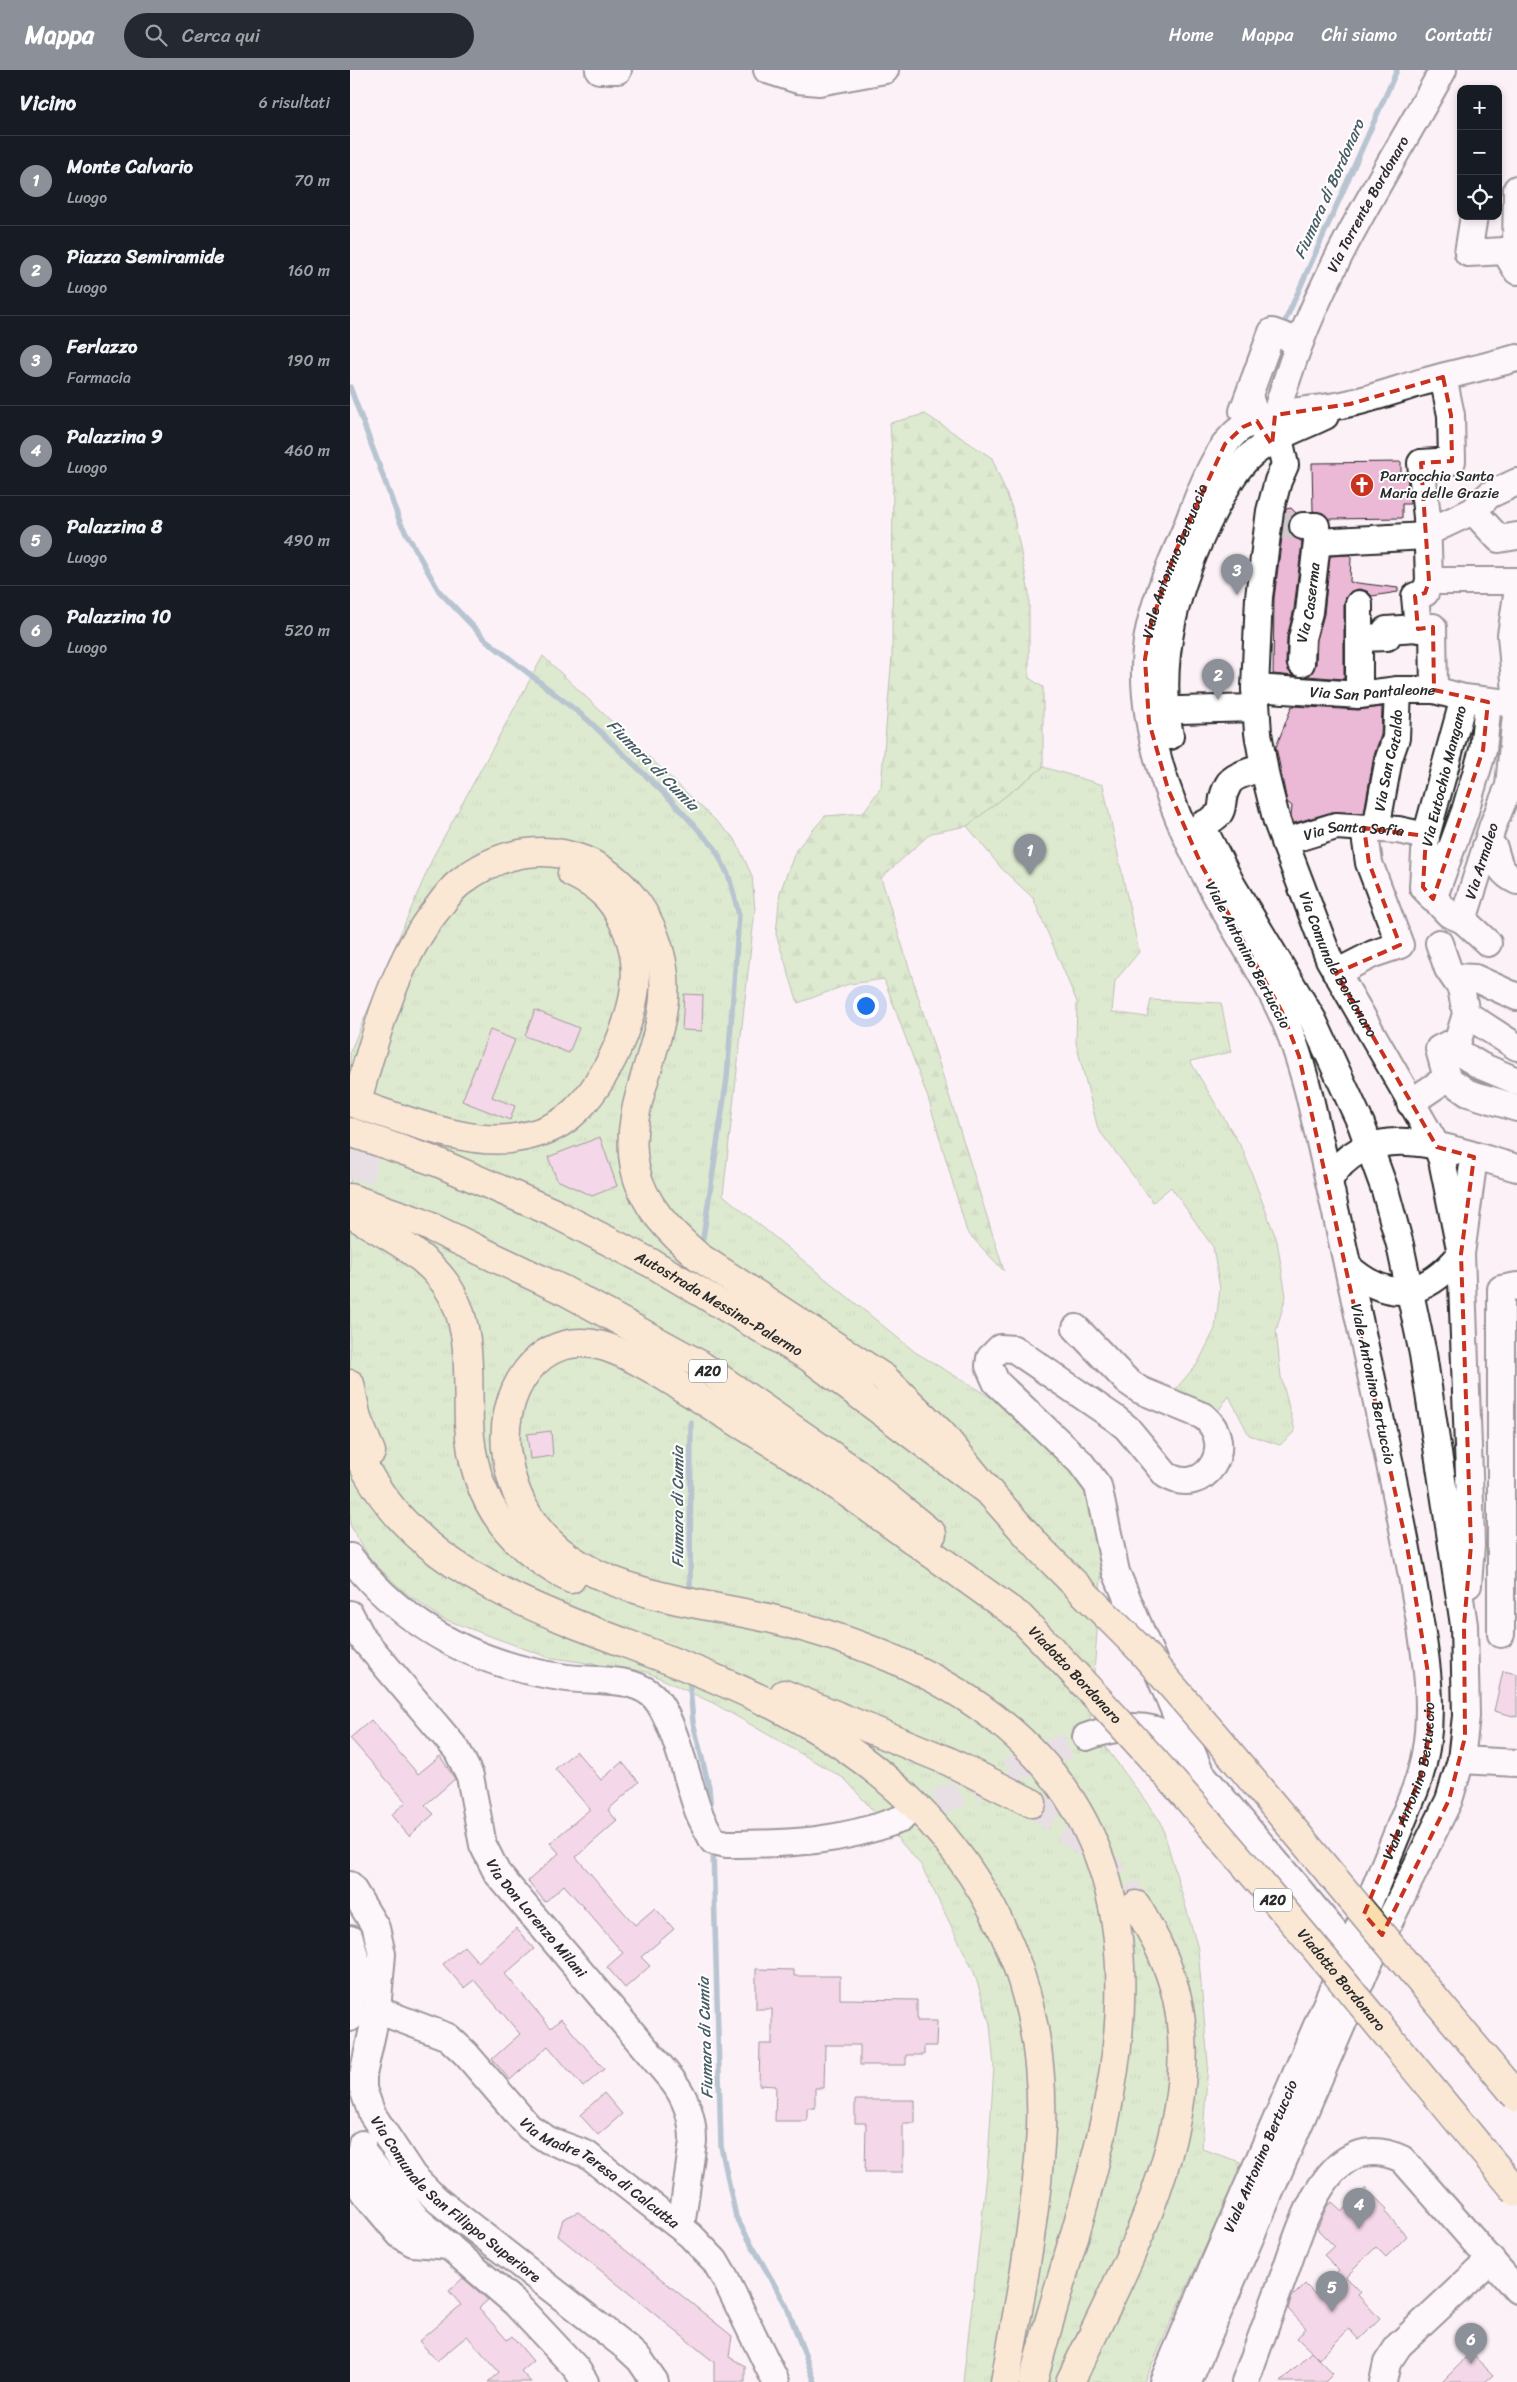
<!DOCTYPE html>
<html lang="it">
<head>
<meta charset="utf-8">
<style>
  :root { --surface:#171b24; --page:#242831; --text:#f1f3f6; --muted:#9ea1a6; --line:#363941; --accent:#8c9099 }
  body { margin:0; font-family:Sriracha,sans-serif; background:var(--page); color:var(--text) }
  .controls { position:absolute; right:15px; top:15px; display:grid; overflow:hidden; border-radius:10px; box-shadow:0 2px 8px #0003 }
  .controls button { width:45px; height:45px; display:grid; place-items:center; padding:0; border:0; border-bottom:1px solid var(--line); background:var(--surface); color:var(--text); font:25px sans-serif }
  .you { position:absolute; left:515px; top:935px; width:18px; height:18px; margin:-12px; border:4px solid #fff; border-radius:50%; background:#1a73e8; box-shadow:0 0 0 8px #1a73e833 }
  .badge { display:grid; place-items:center; width:32px; height:32px; border-radius:50%; background:var(--accent); color:#fff; font-size:16px; font-weight:700 }
  .pin { position:absolute; translate:-50% -41px; filter:drop-shadow(0 1px 2px #0008) }
  .pin::after { content:''; position:absolute; top:26px; width:18px; height:15px; background:inherit; clip-path:polygon(0 0,100% 0,50% 100%) }
  .list { margin:0; padding:0; list-style:none }
  h2 { display:flex; justify-content:space-between; align-items:center; height:65px; margin:0; padding:0 20px; font-size:21px }
  h2 small { font-size:16px; font-weight:400; color:var(--muted) }
  .list li { display:grid; grid-template-columns:32px 1fr auto; gap:15px; align-items:center; box-sizing:border-box; height:90px; padding:0 20px; border-top:1px solid var(--line) }
  .list b { display:block; font-size:19px; white-space:nowrap }
  .list p { margin:0; font-size:16px; white-space:nowrap; color:var(--muted) }
  .list em { font-size:16px; font-style:normal; color:var(--muted) }
  .icon { flex:none; width:28px; height:28px; fill:none; stroke:currentColor; stroke-width:2; stroke-linecap:round; stroke-linejoin:round }
  .map { position:relative; flex:none; width:1167px; height:2312px; overflow:hidden }
  header { display:flex; align-items:center; gap:30px; box-sizing:border-box; height:70px; padding:0 25px; background:var(--accent); color:#fff }
  header strong { font-size:24px }
  nav { display:flex; gap:28px; margin-inline-start:auto; font-size:18px }
  .search { width:350px; height:45px; background:var(--page); display:flex; align-items:center; gap:12px; box-sizing:border-box; padding:0 18px; border-radius:28px; color:var(--muted); font-size:19px }
  main { display:flex }
  aside { flex:1; background:var(--surface) }
  .map>svg:first-child { display:block }
  .grass { fill:url(#grass-tufts); stroke:#728664 }
  .forest { fill:url(#forest-firs); stroke:#728664 }
  .lines { fill:none; stroke-linecap:round; stroke-linejoin:round }
  .stream { stroke:#6690a1; stroke-width:5.5 }
  .building { fill:#ebb8d5; stroke:#2b2b2b }
  .minor-tunnel { stroke:#d1c9ce; stroke-width:26; stroke-dasharray:26 13; stroke-linecap:butt }
  .highway-tunnel { stroke:#d1c9ce; stroke-width:28; stroke-dasharray:28 14; stroke-linecap:butt }
  .minor-casing { stroke:#2b2b2b; stroke-width:30 }
  .highway-casing { stroke:#2b2b2b; stroke-width:31 }
  .minor { stroke:#fff; stroke-width:26 }
  .highway { stroke:#f9ddab; stroke-width:28 }
  .highway-bridge-casing { stroke:#2b2b2b; stroke-width:31; stroke-linecap:butt }
  .highway-bridge { stroke:#f9ddab; stroke-width:28 }
  .marked { fill:none; stroke:#c8321e; stroke-width:4; stroke-dasharray:10 6; stroke-linejoin:round }
  .labels { text-anchor:middle; dominant-baseline:central; stroke-width:4; stroke-linejoin:round; paint-order:stroke }
  .shield { fill:#fff; stroke:#6b6b6b; stroke-width:1 }
  .shield-label { font-size:14px; font-weight:bold; fill:#2b2b2b }
  .street-label { font-size:15px; fill:#2b2b2b; stroke:#fff }
  .poi-label { font-size:15px; fill:#2b2b2b; stroke:#fff; text-anchor:start }
  .water-label { font-size:16px; font-style:italic; fill:#495d66; stroke:#fff }
</style>
</head>
<body>
<header>
<strong>Mappa</strong>
<div class="search"><svg class="icon" aria-label="search" viewBox="0 0 24 24"><circle cx="10" cy="10" r="6"/><path d="M15 15l6 6"/></svg>Cerca qui</div>
<nav><a>Home</a><a>Mappa</a><a>Chi siamo</a><a>Contatti</a></nav>
</header>
<main>
<aside>
<h2>Vicino<small>6 risultati</small></h2>
<ul class="list">
<li><span class="badge">1</span><div><b>Monte Calvario</b><p>Luogo</p></div><em>70 m</em></li>
<li><span class="badge">2</span><div><b>Piazza Semiramide</b><p>Luogo</p></div><em>160 m</em></li>
<li><span class="badge">3</span><div><b>Ferlazzo</b><p>Farmacia</p></div><em>190 m</em></li>
<li><span class="badge">4</span><div><b>Palazzina 9</b><p>Luogo</p></div><em>460 m</em></li>
<li><span class="badge">5</span><div><b>Palazzina 8</b><p>Luogo</p></div><em>490 m</em></li>
<li><span class="badge">6</span><div><b>Palazzina 10</b><p>Luogo</p></div><em>520 m</em></li>
</ul>
</aside>
<div class="map">
<svg width="1167" height="2312" viewBox="0 0 1167 2312">
  <defs>
    <pattern id="grass-tufts" width="24" height="20" patternUnits="userSpaceOnUse" patternTransform="scale(1.25)"><rect width="24" height="20" fill="#b9e29e"/><path d="M3 7l-1-3M5 7V3M7 7l1-3M15 17l-1-3M17 17v-4M19 17l1-3" fill="none" stroke="#9fc288"/></pattern>
    <pattern id="forest-firs" width="22" height="20" patternUnits="userSpaceOnUse" patternTransform="scale(1.25)"><rect width="22" height="20" fill="#b9e29e"/><path d="M5 1l3.5 6h-7zM16 11l3.5 6h-7z" fill="#9fc288"/></pattern>
  </defs>
  <rect width="100%" height="100%" fill="#fbf1f7"/>
  <filter id="ink" filterUnits="userSpaceOnUse"><feTurbulence type="fractalNoise" baseFrequency=".02" numOctaves="2"/><feDisplacementMap in="SourceGraphic" scale="10" xChannelSelector="R" yChannelSelector="G"/><feConvolveMatrix kernelMatrix="1 2 1 2 8 2 1 2 1" color-interpolation-filters="sRGB"/></filter>
  <g filter="url(#ink)">
    <path class="grass" d="M193,586L385,769L402,806L405,840L373,1125L565,1282L650,1333L709,1378L743,1423L751,1472V1509L740,1656L811,1752L848,1879L858,1993L852,2079L893,2093L794,2312H613L637,2105L644,1996L640,1954L624,1902L571,1795L495,1709L365,1634L297,1602L197,1587L91,1548L53,1521L20,1489L0,1455V982L84,785Z
      M693,697L753,715L789,882L765,911L762,942L797,947L801,930L871,933L881,982L840,991L893,1080L927,1171L936,1226L926,1261L931,1307L945,1361L930,1375L899,1365L879,1326L866,1344L824,1321L848,1293L865,1259L870,1219L863,1177L821,1117L803,1132L748,1059L726,973L727,932L683,828L652,799L617,756Z"/>
    <path class="forest" d="M575,344L642,388L662,438L679,523V608L693,617V697L617,756L581,763L531,808L654,1201L617,1162L579,1031L534,909L499,914L448,933L426,864L430,822L446,780L475,746L513,743L531,717L542,586L543,402L540,353Z"/>
    <g class="lines">
      <path class="stream" d="M936,249L1047,0
        M0,317L50,452L89,521L136,570L238,650L322,731L365,778L379,807L389,845L377,1008L353,1168
        M340,1522L341,1352
        M339,1606L343,1652L359,1717L361,1742
        M363,1779L371,2076L386,2147L437,2237L465,2312"/>
    </g>
    <path class="building" d="M1051,392V407L1057,406L1060,434H1052V448L979,449L973,443L963,441L962,393Z
      M941,438L946,443L940,449L938,456L940,463L952,472L944,539L937,567L936,593L938,600L943,606L923,604L924,528L935,444L936,439Z
      M999,485L1001,487L1000,512L1048,518V522L1022,526L1017,521L1009,519L1001,521L996,527L994,534V609L957,606L963,601L966,594L967,570L974,544L980,486Z
      M942,636L1008,640L1032,637L1031,665L1024,685L1014,743L982,742L944,753L941,746L942,736L937,732L926,677Z
      M334,924L353,925L352,961L332,960Z
      M185,940L229,958L219,983L175,966Z
      M140,960L165,970L142,1027L165,1036L160,1050L112,1031Z
      M250,1067L267,1116L242,1126L207,1110L198,1087Z
      M201,1361L203,1386L180,1389L177,1364Z
      M1153,1601L1167,1604V1647L1144,1641Z
      M21,1650L68,1704L90,1686L105,1709L75,1735L84,1744L59,1766L41,1745L56,1732L0,1668Z
      M226,1681L251,1710L272,1692L289,1712L258,1740L267,1751L226,1787L285,1855L305,1838L324,1859L291,1887L300,1896L275,1918L257,1897L273,1883L214,1815L195,1832L178,1811L209,1783L200,1773L240,1739L205,1699Z
      M166,1858L184,1879L155,1904L201,1958L211,1949L254,1999L233,2017L198,1976L160,2010L142,1989L170,1964L124,1910L114,1918L93,1894L114,1876L128,1892Z
      M406,1899L444,1900V1906H490V1929L567,1930V1951H587L586,1976H574V1985H556V1995H510V1975H475L474,2018H465V2038H457V2051H425L426,2016L409,2015L410,1974H422V1939H406Z
      M254,2023L272,2044L248,2065L230,2045Z
      M505,2030H565V2053H553V2102H515L516,2053H505Z
      M1016,2118L1037,2139L1035,2142L1057,2166L1036,2187L1026,2177L996,2207L1011,2222L1008,2225L1030,2249L1009,2270L999,2259L969,2289L947,2268L956,2258L938,2239L942,2227L955,2214L965,2224L989,2200L974,2185L984,2176L967,2159L977,2136L982,2132L992,2141Z
      M228,2142L382,2266L379,2287L395,2296V2312H364V2292L208,2166L213,2149Z
      M113,2208L138,2230L129,2238L157,2270L162,2266L183,2291L171,2301L181,2312H138L149,2302L117,2266L87,2291L69,2271L111,2235L99,2221Z
      M961,2282L983,2304L975,2312H931Z
      M1121,2283L1143,2305L1135,2312H1092Z"/>
    <g class="lines">
      <path class="minor-tunnel" d="M923,456H953
        M551,1749L736,1667"/>
      <path class="highway-tunnel" d="M1,1152L22,1044
        M682,1733C725,1760 757,1792 786,1835"/>
      <g class="minor-casing">
        <g id="minor">
          <path d="M249,0H268"/>
          <path d="M417,0L448,10L469,12L535,0"/>
          <path d="M1167,119L1166,178L1155,181L1167,201"/>
          <path d="M1124,146L1118,183L1155,181"/>
          <path id="s1" d="M899,326L907,351L914,362L931,377L935,395L928,411L920,441L909,527L905,618L908,663L916,708L927,752L979,889L1087,1077L1092,1090L1111,1184L1120,1432L1121,1475L1118,1515"/>
          <path d="M893,341L922,262L950,272"/>
          <path id="s2" d="M923,360C926,337 935,316 942,294C978,190 1040,97 1093,0"/>
          <path d="M1123,441L1149,469L1167,466"/>
          <path d="M953,456H966L967,472L1076,466"/>
          <path d="M1076,463L1123,441L1139,425L1167,412"/>
          <path d="M1079,511H1167"/>
          <path d="M1009,534V625"/>
          <path d="M1068,559L1065,526L1075,523L1079,511L1077,447L1071,393L1102,391L1101,345L1093,307"/>
          <path d="M1011,568L1037,567L1036,560L1083,557L1084,620"/>
          <path id="s3" d="M951,593L952,568L959,542L967,472"/>
          <path id="s4" d="M905,618L1009,625L1048,620H1084L1114,628L1167,634"/>
          <path d="M1114,628L1076,766L1073,817L1099,844L1113,850L1138,873"/>
          <path d="M830,640L906,638"/>
          <path d="M820,666C805,587 827,513 863,442C874,422 883,401 901,385C922,367 950,358 975,346"/>
          <path d="M852,755C883,740 865,737 878,715C883,705 903,701 913,697"/>
          <path id="s5" d="M1026,759L1039,688L1046,668L1048,620"/>
          <path id="s6" d="M934,772L986,756L1048,760L1076,766"/>
          <path d="M1136,776L1144,778C1149,795 1150,803 1167,811"/>
          <path d="M1083,829L1115,741L1133,680L1138,632"/>
          <path id="s7" d="M1113,850L1143,755L1159,716L1167,634L1161,565L1167,525"/>
          <path d="M1089,873L1098,899L1111,918L1116,944L1105,980L1097,975L1089,979L1097,1008"/>
          <path d="M986,903L1023,884L1050,875L1019,793L1014,758"/>
          <path d="M1104,907L1125,908L1167,927"/>
          <path d="M1116,944L1167,977"/>
          <path d="M1105,980L1131,996L1167,1011"/>
          <path d="M1060,1033L1097,1008L1118,1023L1167,1038"/>
          <path d="M979,1110C1020,1042 1107,1082 1167,1098"/>
          <path d="M998,1197C1040,1234 1075,1227 1111,1184L1124,1087"/>
          <path d="M726,1258L777,1311L790,1320L853,1346C889,1375 855,1429 816,1405L777,1358L766,1349L664,1279L650,1278L640,1288L639,1296L646,1312L730,1392L748,1416L766,1502L849,1699"/>
          <path d="M0,1487C54,1557 129,1596 217,1608C243,1611 280,1607 301,1624C323,1642 338,1715 349,1743C353,1753 359,1762 363,1771L377,1774C441,1774 490,1772 551,1749"/>
          <path id="s8" d="M0,1544L13,1569L107,1680L120,1706L133,1775L147,1803L322,2010C337,2029 343,2048 343,2071L331,2157"/>
          <path d="M1151,1564V1219L1167,1216"/>
          <path d="M736,1667C764,1657 795,1651 821,1667L1008,1890"/>
          <path d="M1111,1690L1167,1693"/>
          <path id="s9" d="M0,1815L26,1858L32,1884L27,1940L13,2005V2019L22,2044L63,2106L86,2129L276,2277L290,2290L305,2312"/>
          <path d="M0,1869L7,1893L0,1948"/>
          <path id="s10" d="M27,1940L98,1967L116,1984L179,2057L198,2070L236,2084L340,2165L365,2191L376,2210L426,2312"/>
          <path d="M12,2074L8,2097L13,2121L50,2165L63,2173L99,2176"/>
          <path d="M11,2080L67,2149L165,2233L226,2298L235,2312"/>
          <path id="s11" d="M813,2312L1000,1879L1065,1720C1091,1653 1075,1581 1063,1512C1052,1449 1038,1386 1025,1323C1003,1222 982,1121 958,1020C951,994 944,969 932,944C913,903 888,865 866,825C826,753 785,654 797,571C803,533 820,496 835,461C847,431 865,374 893,357C925,338 966,342 1001,333C1024,328 1046,320 1069,313C1101,304 1134,297 1167,288"/>
          <path d="M838,2312L1016,1899L1099,1730L1111,1690L1116,1646L1114,1555L1073,1284L1050,1175L1035,1120L1011,1054L963,950L882,815L858,768"/>
          <path d="M895,2312C908,2277 920,2243 933,2208C951,2158 977,2054 1052,2089L1167,2220"/>
          <path d="M1033,2312L1037,2293L1049,2275L1141,2189"/>
        </g>
      </g>
      <g class="highway-casing">
        <g id="highway">
          <path d="M10,1020C26,962 48,886 87,839C93,831 100,821 108,814C190,747 291,791 312,892C327,962 270,1028 285,1098C293,1136 321,1163 349,1187L534,1308L591,1363L640,1423"/>
          <path d="M0,1032C46,1046 119,1077 165,1068C185,1065 206,1058 221,1045C257,1013 291,940 285,891C283,868 269,836 251,821C242,813 232,808 222,803"/>
          <path id="s12" d="M0,1062L87,1092L202,1142L305,1195L459,1287L640,1423L690,1479"/>
          <path d="M0,1128L70,1152L215,1221L349,1294L507,1403L582,1464"/>
          <path d="M0,1143C32,1163 72,1181 95,1213C124,1254 117,1305 119,1353C122,1426 156,1476 221,1509"/>
          <path d="M0,1314L7,1349L21,1382"/>
          <path d="M0,1366C40,1470 126,1514 223,1553C301,1584 386,1612 458,1654C609,1742 697,1882 691,2059C687,2145 670,2228 655,2312"/>
          <path d="M670,1547C603,1500 537,1450 469,1403C436,1381 402,1361 368,1340C335,1320 292,1289 256,1277C187,1255 147,1327 157,1386C164,1434 190,1472 232,1496C288,1529 359,1534 422,1549C605,1594 762,1689 770,1897C776,2039 716,2176 683,2312"/>
          <path d="M434,1624L598,1691L682,1733"/>
          <path d="M720,2312C774,2198 855,2059 827,1928C819,1894 804,1865 786,1835"/>
        </g>
      </g>
      <use href="#minor" class="minor"/>
      <use href="#highway" class="highway"/>
      <g class="highway-bridge-casing">
        <g id="highway-bridge">
          <path d="M690,1479L789,1578L867,1668L1167,2027"/>
          <path id="s13" d="M670,1547C848,1728 1005,1928 1167,2122"/>
        </g>
      </g>
      <use href="#highway-bridge" class="highway-bridge"/>
    </g>
  </g>
  <path d="M0 0H1167V2312H0ZM1093,307L1101,345L1102,391L1071,393L1079,511L1075,523L1065,526L1068,559L1083,557L1084,620L1138,632L1133,680L1083,829L1073,817L1076,766L1014,758L1019,793L1050,875L986,903L1087,1077L1124,1087L1111,1184L1121,1475L1114,1555L1115,1667L1099,1730L1032,1865L1014,1844L1071,1705L1079,1667L1078,1603L1057,1476L949,986L932,942L851,794L818,719L799,652L795,589L801,554L824,485L875,374L893,357L907,351L922,375L925,345L1000,334Z" fill="#fbf1f7" fill-opacity=".55" fill-rule="evenodd"/>
  <path class="marked" d="M1093,307L1101,345L1102,391L1071,393L1079,511L1075,523L1065,526L1068,559L1083,557L1084,620L1138,632L1133,680L1083,829L1073,817L1076,766L1014,758L1019,793L1050,875L986,903L1087,1077L1124,1087L1111,1184L1121,1475L1114,1555L1115,1667L1099,1730L1032,1865L1014,1844L1071,1705L1079,1667L1078,1603L1057,1476L949,986L932,942L851,794L818,719L799,652L795,589L801,554L824,485L875,374L893,357L907,351L922,375L925,345L1000,334Z"/>
  <defs>
    <g id="church-disc" transform="scale(1.25)"><circle r="9.5" fill="#c8321e" stroke="#fff"/><path d="M-1.2-6h2.4v3.5h3.3v2.4h-3.3V6h-2.4V-.1h-3.3v-2.4h3.3Z" fill="#fff"/></g>
  </defs>
  <g fill-rule="evenodd">
    <use href="#church-disc" x="1012" y="415"/>
  </g>
  <g class="labels">
    <g class="shield">
      <rect x="339" y="1289.5" width="38" height="23" rx="4"/>
      <rect x="904" y="1818.5" width="38" height="23" rx="4"/>
    </g>
    <g class="shield-label">
      <text x="358" y="1301">A20</text>
      <text x="923" y="1830">A20</text>
    </g>
    <g class="street-label">
      <text stroke="none"><textPath href="#s2" startOffset="246">Via Torrente Bordonaro</textPath></text>
      <text stroke="none"><textPath href="#s11" startOffset="1926">Viale Antonino Bertuccio</textPath></text>
      <text stroke="none"><textPath href="#s3" startOffset="61">Via Caserma</textPath></text>
      <text stroke="none"><textPath href="#s4" startOffset="118">Via San Pantaleone</textPath></text>
      <text stroke="none"><textPath href="#s5" startOffset="70">Via San Cataldo</textPath></text>
      <text transform="translate(1094 706) rotate(-76)">Via Eutochio Mangano</text>
      <text stroke="none"><textPath href="#s6" startOffset="72">Via Santa Sofia</textPath></text>
      <text stroke="none"><textPath href="#s7" startOffset="62">Via Armaleo</textPath></text>
      <text transform="translate(898 885) rotate(62)">Viale Antonino Bertuccio</text>
      <text stroke="none"><textPath href="#s1" startOffset="598">Via Comunale Bordonaro</textPath></text>
      <text stroke="none"><textPath href="#s12" startOffset="408">Autostrada Messina-Palermo</textPath></text>
      <text transform="translate(1023 1314) rotate(78)">Viale Antonino Bertuccio</text>
      <text stroke="none"><textPath href="#s13" startOffset="80">Viadotto Bordonaro</textPath></text>
      <text stroke="none"><textPath href="#s11" startOffset="651">Viale Antonino Bertuccio</textPath></text>
      <text stroke="none"><textPath href="#s8" startOffset="364">Via Don Lorenzo Milani</textPath></text>
      <text stroke="none"><textPath href="#s13" startOffset="485">Viadotto Bordonaro</textPath></text>
      <text stroke="none"><textPath href="#s11" startOffset="246">Viale Antonino Bertuccio</textPath></text>
      <text stroke="none"><textPath href="#s10" startOffset="282">Via Madre Teresa di Calcutta</textPath></text>
      <text stroke="none"><textPath href="#s9" startOffset="361">Via Comunale San Filippo Superiore</textPath></text>
    </g>
    <g class="poi-label">
      <text x="1030" y="406">Parrocchia Santa<tspan x="1030" dy="17">Maria delle Grazie</tspan></text>
    </g>
    <g class="water-label">
      <text transform="translate(979 119) rotate(-66)">Fiumara di Bordonaro</text>
      <text transform="translate(303 695) rotate(45)">Fiumara di Cumia</text>
      <text transform="translate(327 1437) rotate(-90)">Fiumara di Cumia</text>
      <text transform="translate(355 1968) rotate(-92)">Fiumara di Cumia</text>
    </g>
  </g>
</svg>
<div class="controls">
<button>+</button>
<button>−</button>
<button><svg class="icon" aria-label="locate" viewBox="0 0 24 24"><circle cx="12" cy="12" r="6"/><path d="M12 2v4M12 18v4M2 12h4M18 12h4"/></svg></button>
</div>
<div class="you"></div>
<div class="pin badge" style="left:680px;top:805px">1</div>
<div class="pin badge" style="left:868px;top:630px">2</div>
<div class="pin badge" style="left:887px;top:525px">3</div>
<div class="pin badge" style="left:1009px;top:2159px">4</div>
<div class="pin badge" style="left:982px;top:2242px">5</div>
<div class="pin badge" style="left:1121px;top:2294px">6</div>
</div>
</main>
</body>
</html>
